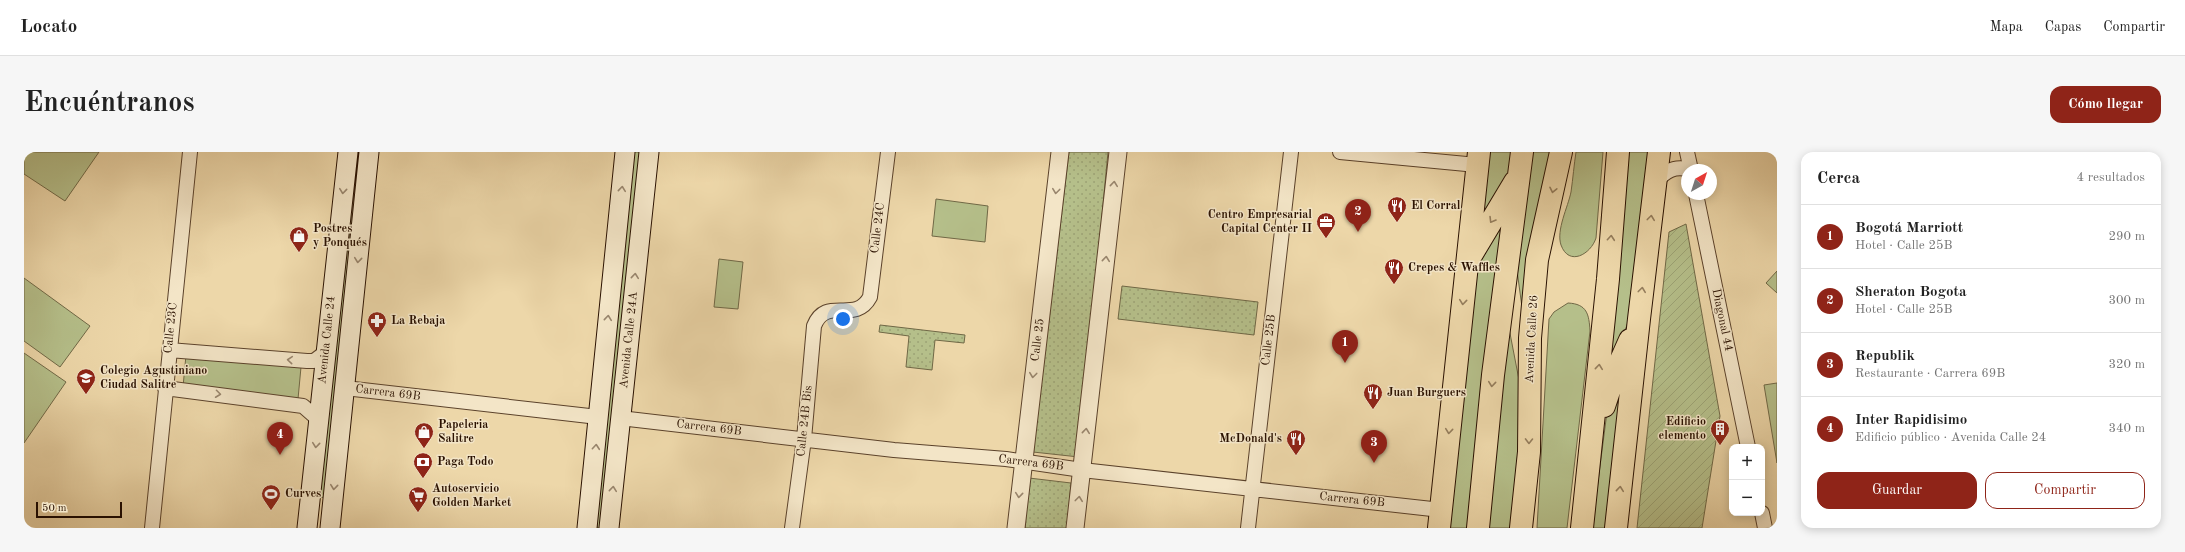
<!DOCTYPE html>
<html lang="es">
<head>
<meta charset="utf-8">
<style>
  :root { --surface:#fff; --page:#f6f6f6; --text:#222; --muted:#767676; --line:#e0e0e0; --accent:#8f2418 }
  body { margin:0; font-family:"Old Standard TT",serif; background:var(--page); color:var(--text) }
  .controls { position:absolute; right:12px; bottom:12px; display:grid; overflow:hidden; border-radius:8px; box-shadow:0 2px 10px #0003 }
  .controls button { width:36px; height:36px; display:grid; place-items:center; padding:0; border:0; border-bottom:1px solid var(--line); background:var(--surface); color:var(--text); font:20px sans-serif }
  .compass { position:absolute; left:1657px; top:12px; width:36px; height:36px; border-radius:50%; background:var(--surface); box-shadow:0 2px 10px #0003; rotate:39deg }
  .scale { position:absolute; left:12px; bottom:10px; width:86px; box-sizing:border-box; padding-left:4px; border:2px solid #2a1101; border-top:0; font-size:11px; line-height:14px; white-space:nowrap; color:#2a1101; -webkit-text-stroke:3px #f3e5c7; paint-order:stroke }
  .you { position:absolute; left:819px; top:167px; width:14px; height:14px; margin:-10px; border:3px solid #fff; border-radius:50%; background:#1a73e8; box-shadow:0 0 0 6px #1a73e833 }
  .badge { display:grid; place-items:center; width:26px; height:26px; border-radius:50%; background:var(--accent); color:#fff; font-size:13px; font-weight:700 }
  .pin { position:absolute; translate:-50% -33px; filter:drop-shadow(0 1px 2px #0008) }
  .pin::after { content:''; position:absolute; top:21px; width:14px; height:12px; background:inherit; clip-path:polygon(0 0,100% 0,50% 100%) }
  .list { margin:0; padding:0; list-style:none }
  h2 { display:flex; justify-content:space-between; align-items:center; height:52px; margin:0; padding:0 16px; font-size:17px }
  h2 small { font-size:13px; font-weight:400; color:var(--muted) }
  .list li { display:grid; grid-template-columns:26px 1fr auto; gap:12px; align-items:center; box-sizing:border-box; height:64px; padding:0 16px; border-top:1px solid var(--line) }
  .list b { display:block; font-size:15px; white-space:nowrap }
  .list p { margin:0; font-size:13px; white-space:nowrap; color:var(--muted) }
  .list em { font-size:13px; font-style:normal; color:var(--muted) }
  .actions { display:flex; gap:8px; padding:12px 16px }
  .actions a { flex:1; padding:9px 0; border:1px solid var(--accent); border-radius:12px; text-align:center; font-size:14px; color:var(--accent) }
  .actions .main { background:var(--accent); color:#fff }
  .map { position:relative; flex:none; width:1753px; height:376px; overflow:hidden; border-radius:12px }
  header { display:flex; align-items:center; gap:24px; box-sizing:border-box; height:56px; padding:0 20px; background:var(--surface); border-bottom:1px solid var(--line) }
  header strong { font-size:19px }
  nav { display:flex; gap:22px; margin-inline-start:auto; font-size:14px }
  .intro { display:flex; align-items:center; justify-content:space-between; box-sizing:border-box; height:96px; padding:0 24px }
  h1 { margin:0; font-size:28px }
  .button { padding:10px 18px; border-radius:12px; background:var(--accent); color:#fff; font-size:14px; font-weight:700 }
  main { display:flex; gap:24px; padding:0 24px }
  aside { flex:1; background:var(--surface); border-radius:12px; box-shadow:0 2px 10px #0003 }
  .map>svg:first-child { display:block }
  .grass { fill:#b5bf8a; stroke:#706846 }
  .park { fill:url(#park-dots); stroke:#706846 }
  .garden { fill:url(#garden-furrows); stroke:#706846 }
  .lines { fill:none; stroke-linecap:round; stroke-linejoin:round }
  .minor-casing { stroke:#5b422b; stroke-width:16 }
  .tertiary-casing { stroke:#5b422b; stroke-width:19 }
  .secondary-casing { stroke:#2a1101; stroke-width:21 }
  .primary-casing { stroke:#2a1101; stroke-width:24 }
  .minor { stroke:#f3e5c7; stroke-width:14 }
  .tertiary { stroke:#f3e5c7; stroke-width:17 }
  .secondary { stroke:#f3e5c7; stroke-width:19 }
  .primary { stroke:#edd7a9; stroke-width:22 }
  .oneway { stroke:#99866e }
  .oneway2 { stroke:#957e5d }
  .labels { text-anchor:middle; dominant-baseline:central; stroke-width:3; stroke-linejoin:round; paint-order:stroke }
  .poi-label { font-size:12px; font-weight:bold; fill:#2a1101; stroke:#f3e5c7; text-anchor:start }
  .street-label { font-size:12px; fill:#2a1101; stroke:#f3e5c7 }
</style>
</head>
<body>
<header>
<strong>Locato</strong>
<nav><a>Mapa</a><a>Capas</a><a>Compartir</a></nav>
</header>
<div class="intro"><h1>Encuéntranos</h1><a class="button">Cómo llegar</a></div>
<main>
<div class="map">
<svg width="1753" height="376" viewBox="0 0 1753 376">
  <defs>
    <pattern id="park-dots" width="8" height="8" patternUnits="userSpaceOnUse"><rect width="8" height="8" fill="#b5bf8a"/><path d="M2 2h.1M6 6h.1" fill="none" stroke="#9ca375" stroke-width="1.8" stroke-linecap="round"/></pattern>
    <pattern id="garden-furrows" width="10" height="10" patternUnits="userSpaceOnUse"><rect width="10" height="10" fill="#b5bf8a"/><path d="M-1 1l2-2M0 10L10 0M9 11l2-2" fill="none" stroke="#9ca375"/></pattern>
  </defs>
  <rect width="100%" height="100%" fill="#edd7a9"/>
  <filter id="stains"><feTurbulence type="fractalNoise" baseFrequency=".005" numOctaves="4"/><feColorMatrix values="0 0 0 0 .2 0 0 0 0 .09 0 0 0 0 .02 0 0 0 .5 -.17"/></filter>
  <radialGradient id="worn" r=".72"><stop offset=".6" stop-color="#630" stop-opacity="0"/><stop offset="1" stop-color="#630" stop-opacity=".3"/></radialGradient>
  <path class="grass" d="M0,0H75L41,49L0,22Z
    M330,0H340L304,346L295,345Z
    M608,0H618L577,376H573L572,354Z
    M1462,0H1493L1491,22L1451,87Z
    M1504,0H1530L1500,170L1492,111Z
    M1552,0H1579L1572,86C1567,102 1545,115 1537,93C1532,78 1544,55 1547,40C1549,26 1550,13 1552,0Z
    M1604,0H1628L1607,162L1584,225Z
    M912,47L964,54L961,90L908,84Z
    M1485,53L1447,376H1421L1450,118Z
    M695,107L719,110L714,157L690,155Z
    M1753,119V141L1742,131Z
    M0,126L66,174L36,215L0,189Z
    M1544,151C1563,152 1565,162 1566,179L1543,376H1513L1525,167L1530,160Z
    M1484,171L1495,228L1496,271L1488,376H1464Z
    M0,201L42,230L0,291Z
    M162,203L277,215L274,247L159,235Z
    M1602,210L1586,376H1568L1583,260Z
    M1753,231V311L1740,233Z"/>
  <path class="park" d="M1045,0H1084L1055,305L1009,300Z
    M1098,134L1234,150L1230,183L1094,167Z
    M856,173L941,183L940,191L911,188L908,218L882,215L885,184L855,180Z
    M1005,326L1047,331L1043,376H1001Z"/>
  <path class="garden" d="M1662,72L1696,264L1678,376H1613L1645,80Z"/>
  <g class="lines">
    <g class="minor-casing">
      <path id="minor" d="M1316,0L1453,13
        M1663,0L1667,18
        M1632,30C1641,19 1651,13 1666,18
        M1672,42L1724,295
        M145,198L283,209H290L302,200
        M141,236L279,254L295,268
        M321,236L574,265
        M596,266L870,298L982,307L1058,318L1417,358
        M1738,361L1741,376
        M128,376L166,0
        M768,376L780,287L790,174C802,143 831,173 846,145L864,0
        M1224,376L1267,0"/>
    </g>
    <g class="tertiary-casing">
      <path id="tertiary" d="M992,376L1036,0
        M1051,376L1094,0"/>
    </g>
    <g class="secondary-casing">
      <path id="secondary" d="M283,376L324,0
        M306,376L345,0
        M563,376L601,0
        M585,376L625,0"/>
    </g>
    <g class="primary-casing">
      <path id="primary" d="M1446,105L1491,30
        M1580,254L1590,224L1606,188
        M1415,376L1455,0
        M1454,376L1469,223L1498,0
        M1497,376L1505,300L1506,186L1513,108L1537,0
        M1558,376L1584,127L1594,0
        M1592,376L1615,167L1635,0"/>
    </g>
    <use href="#minor" class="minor"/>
    <use href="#tertiary" class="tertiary"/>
    <use href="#secondary" class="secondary"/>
    <use href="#primary" class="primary"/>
  </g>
  <defs><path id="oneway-chevron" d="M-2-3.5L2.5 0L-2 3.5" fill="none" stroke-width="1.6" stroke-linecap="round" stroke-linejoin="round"/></defs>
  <g class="oneway">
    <use href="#oneway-chevron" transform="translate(1090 32) rotate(-84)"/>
    <use href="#oneway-chevron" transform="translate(598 37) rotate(-84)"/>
    <use href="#oneway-chevron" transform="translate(319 39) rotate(96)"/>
    <use href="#oneway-chevron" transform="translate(1032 39) rotate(97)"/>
    <use href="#oneway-chevron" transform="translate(1082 107) rotate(-84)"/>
    <use href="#oneway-chevron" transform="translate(334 108) rotate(96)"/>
    <use href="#oneway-chevron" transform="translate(611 124) rotate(-84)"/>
    <use href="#oneway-chevron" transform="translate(584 166) rotate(-84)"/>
    <use href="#oneway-chevron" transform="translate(266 208) rotate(-175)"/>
    <use href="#oneway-chevron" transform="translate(1009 223) rotate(97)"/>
    <use href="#oneway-chevron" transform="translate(194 242) rotate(7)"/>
    <use href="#oneway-chevron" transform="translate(1062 279) rotate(-84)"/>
    <use href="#oneway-chevron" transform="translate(292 293) rotate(96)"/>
    <use href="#oneway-chevron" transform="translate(572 295) rotate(-85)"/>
    <use href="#oneway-chevron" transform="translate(310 335) rotate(96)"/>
    <use href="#oneway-chevron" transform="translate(589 337) rotate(-84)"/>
    <use href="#oneway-chevron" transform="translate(995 343) rotate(96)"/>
    <use href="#oneway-chevron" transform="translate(1055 347) rotate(-83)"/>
  </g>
  <g class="oneway2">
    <use href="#oneway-chevron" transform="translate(1529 38) rotate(102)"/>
    <use href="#oneway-chevron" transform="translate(1627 66) rotate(-83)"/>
    <use href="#oneway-chevron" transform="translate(1468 68) rotate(121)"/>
    <use href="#oneway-chevron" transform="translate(1587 86) rotate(-85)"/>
    <use href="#oneway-chevron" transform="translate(1618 138) rotate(-83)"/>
    <use href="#oneway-chevron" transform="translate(1439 150) rotate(96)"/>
    <use href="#oneway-chevron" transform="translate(1575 215) rotate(-84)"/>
    <use href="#oneway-chevron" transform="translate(1468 232) rotate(96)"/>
    <use href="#oneway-chevron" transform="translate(1425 279) rotate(96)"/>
    <use href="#oneway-chevron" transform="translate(1505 289) rotate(91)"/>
    <use href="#oneway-chevron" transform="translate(1596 337) rotate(-84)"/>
  </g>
  <defs>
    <g id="restaurant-pin" transform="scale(1)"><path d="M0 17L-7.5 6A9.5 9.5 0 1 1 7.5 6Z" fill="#8f2418" stroke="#f3e5c7"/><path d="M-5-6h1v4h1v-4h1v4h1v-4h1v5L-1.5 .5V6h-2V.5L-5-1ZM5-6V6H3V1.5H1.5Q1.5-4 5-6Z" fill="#fff"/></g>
    <g id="office-pin" transform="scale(1)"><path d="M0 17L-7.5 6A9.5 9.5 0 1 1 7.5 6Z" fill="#8f2418" stroke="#f3e5c7"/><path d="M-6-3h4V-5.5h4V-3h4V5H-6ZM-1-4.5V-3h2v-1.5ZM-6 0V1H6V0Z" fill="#fff"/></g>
    <g id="shop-pin" transform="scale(1)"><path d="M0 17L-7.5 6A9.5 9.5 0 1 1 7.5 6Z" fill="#8f2418" stroke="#f3e5c7"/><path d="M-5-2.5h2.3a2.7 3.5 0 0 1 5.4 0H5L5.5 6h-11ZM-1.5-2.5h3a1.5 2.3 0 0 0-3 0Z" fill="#fff"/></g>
    <g id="pharmacy-pin" transform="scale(1)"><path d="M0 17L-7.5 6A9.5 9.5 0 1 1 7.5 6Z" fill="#8f2418" stroke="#f3e5c7"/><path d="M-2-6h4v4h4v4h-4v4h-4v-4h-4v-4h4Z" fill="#fff"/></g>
    <g id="school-pin" transform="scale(1)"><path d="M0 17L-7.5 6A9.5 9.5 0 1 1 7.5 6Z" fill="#8f2418" stroke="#f3e5c7"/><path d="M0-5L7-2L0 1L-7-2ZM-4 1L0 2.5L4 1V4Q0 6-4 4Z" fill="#fff"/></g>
    <g id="building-pin" transform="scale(1)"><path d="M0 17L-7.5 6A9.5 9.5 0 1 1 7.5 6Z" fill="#8f2418" stroke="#f3e5c7"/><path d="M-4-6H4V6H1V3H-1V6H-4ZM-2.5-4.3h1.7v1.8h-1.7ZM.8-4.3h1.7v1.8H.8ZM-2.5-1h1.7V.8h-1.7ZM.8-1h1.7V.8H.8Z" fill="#fff"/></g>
    <g id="bank-pin" transform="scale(1)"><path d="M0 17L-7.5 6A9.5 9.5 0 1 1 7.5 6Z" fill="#8f2418" stroke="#f3e5c7"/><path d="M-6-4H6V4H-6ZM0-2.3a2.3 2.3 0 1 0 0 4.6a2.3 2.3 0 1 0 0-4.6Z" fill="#fff"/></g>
    <g id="stadium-pin" transform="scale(1)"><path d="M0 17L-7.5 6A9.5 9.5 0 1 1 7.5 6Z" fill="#8f2418" stroke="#f3e5c7"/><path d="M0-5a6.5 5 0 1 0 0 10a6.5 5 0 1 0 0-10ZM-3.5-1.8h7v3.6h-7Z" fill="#fff"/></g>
    <g id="supermarket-pin" transform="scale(1)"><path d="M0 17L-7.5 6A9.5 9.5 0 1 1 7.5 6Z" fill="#8f2418" stroke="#f3e5c7"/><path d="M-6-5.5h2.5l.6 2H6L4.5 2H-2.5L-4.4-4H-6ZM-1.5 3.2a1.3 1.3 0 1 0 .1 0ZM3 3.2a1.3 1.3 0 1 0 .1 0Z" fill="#fff"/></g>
  </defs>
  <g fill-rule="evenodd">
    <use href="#restaurant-pin" x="1373" y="54"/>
    <use href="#office-pin" x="1302" y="70"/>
    <use href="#shop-pin" x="275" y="84"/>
    <use href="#restaurant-pin" x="1370" y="116"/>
    <use href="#pharmacy-pin" x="353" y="169"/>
    <use href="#school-pin" x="62" y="226"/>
    <use href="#restaurant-pin" x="1349" y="241"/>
    <use href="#building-pin" x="1696" y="277"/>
    <use href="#shop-pin" x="400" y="280"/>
    <use href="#restaurant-pin" x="1272" y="287"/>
    <use href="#bank-pin" x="399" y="310"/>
    <use href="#stadium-pin" x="247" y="342"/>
    <use href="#supermarket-pin" x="394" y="344"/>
  </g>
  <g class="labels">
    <g class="poi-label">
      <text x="1387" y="54">El Corral</text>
      <text x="1288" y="63" text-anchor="end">Centro Empresarial<tspan x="1288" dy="14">Capital Center II</tspan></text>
      <text x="289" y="77">Postres<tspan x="289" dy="14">y Ponqués</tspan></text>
      <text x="1384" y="116">Crepes &amp; Waffles</text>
      <text x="367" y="169">La Rebaja</text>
      <text x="76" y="219">Colegio Agustiniano<tspan x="76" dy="14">Ciudad Salitre</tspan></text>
      <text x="1363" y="241">Juan Burguers</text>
      <text x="1682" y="270" text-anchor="end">Edificio<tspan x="1682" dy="14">elemento</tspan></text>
      <text x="414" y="273">Papeleria<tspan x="414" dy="14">Salitre</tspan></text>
      <text x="1258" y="287" text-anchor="end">McDonald's</text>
      <text x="413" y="310">Paga Todo</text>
      <text x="408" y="337">Autoservicio<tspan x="408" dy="14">Golden Market</tspan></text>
      <text x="261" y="342">Curves</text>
    </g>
    <g class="street-label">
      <text transform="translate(854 76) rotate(-83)">Calle 24C</text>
      <text transform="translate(1698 168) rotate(78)">Diagonal 44</text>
      <text transform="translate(147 176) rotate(-84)">Calle 23C</text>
      <text transform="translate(1508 187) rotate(-87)">Avenida Calle 26</text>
      <text transform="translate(303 188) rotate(-84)">Avenida Calle 24</text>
      <text transform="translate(605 188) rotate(-84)">Avenida Calle 24A</text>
      <text transform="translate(1014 188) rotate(-83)">Calle 25</text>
      <text transform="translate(1245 188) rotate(-83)">Calle 25B</text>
      <text transform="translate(364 241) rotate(7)">Carrera 69B</text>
      <text transform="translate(781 269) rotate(-84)">Calle 24B Bis</text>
      <text transform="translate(685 276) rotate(7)">Carrera 69B</text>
      <text transform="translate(1007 311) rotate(7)">Carrera 69B</text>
      <text transform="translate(1328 348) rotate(6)">Carrera 69B</text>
    </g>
  </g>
  <rect width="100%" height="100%" filter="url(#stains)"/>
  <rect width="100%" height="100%" fill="url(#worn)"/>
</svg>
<div class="controls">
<button>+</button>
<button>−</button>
</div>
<svg class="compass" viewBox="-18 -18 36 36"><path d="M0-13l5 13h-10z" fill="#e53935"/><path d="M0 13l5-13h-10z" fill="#767676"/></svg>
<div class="scale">50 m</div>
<div class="you"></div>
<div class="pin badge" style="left:1321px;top:211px">1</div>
<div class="pin badge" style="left:1334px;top:80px">2</div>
<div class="pin badge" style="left:1350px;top:311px">3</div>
<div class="pin badge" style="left:256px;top:303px">4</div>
</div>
<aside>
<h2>Cerca<small>4 resultados</small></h2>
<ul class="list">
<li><span class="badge">1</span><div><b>Bogotá Marriott</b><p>Hotel · Calle 25B</p></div><em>290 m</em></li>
<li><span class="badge">2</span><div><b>Sheraton Bogota</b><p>Hotel · Calle 25B</p></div><em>300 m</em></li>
<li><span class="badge">3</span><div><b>Republik</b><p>Restaurante · Carrera 69B</p></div><em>320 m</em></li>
<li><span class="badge">4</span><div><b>Inter Rapidisimo</b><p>Edificio público · Avenida Calle 24</p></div><em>340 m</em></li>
</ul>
<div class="actions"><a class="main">Guardar</a><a>Compartir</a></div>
</aside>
</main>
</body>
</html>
